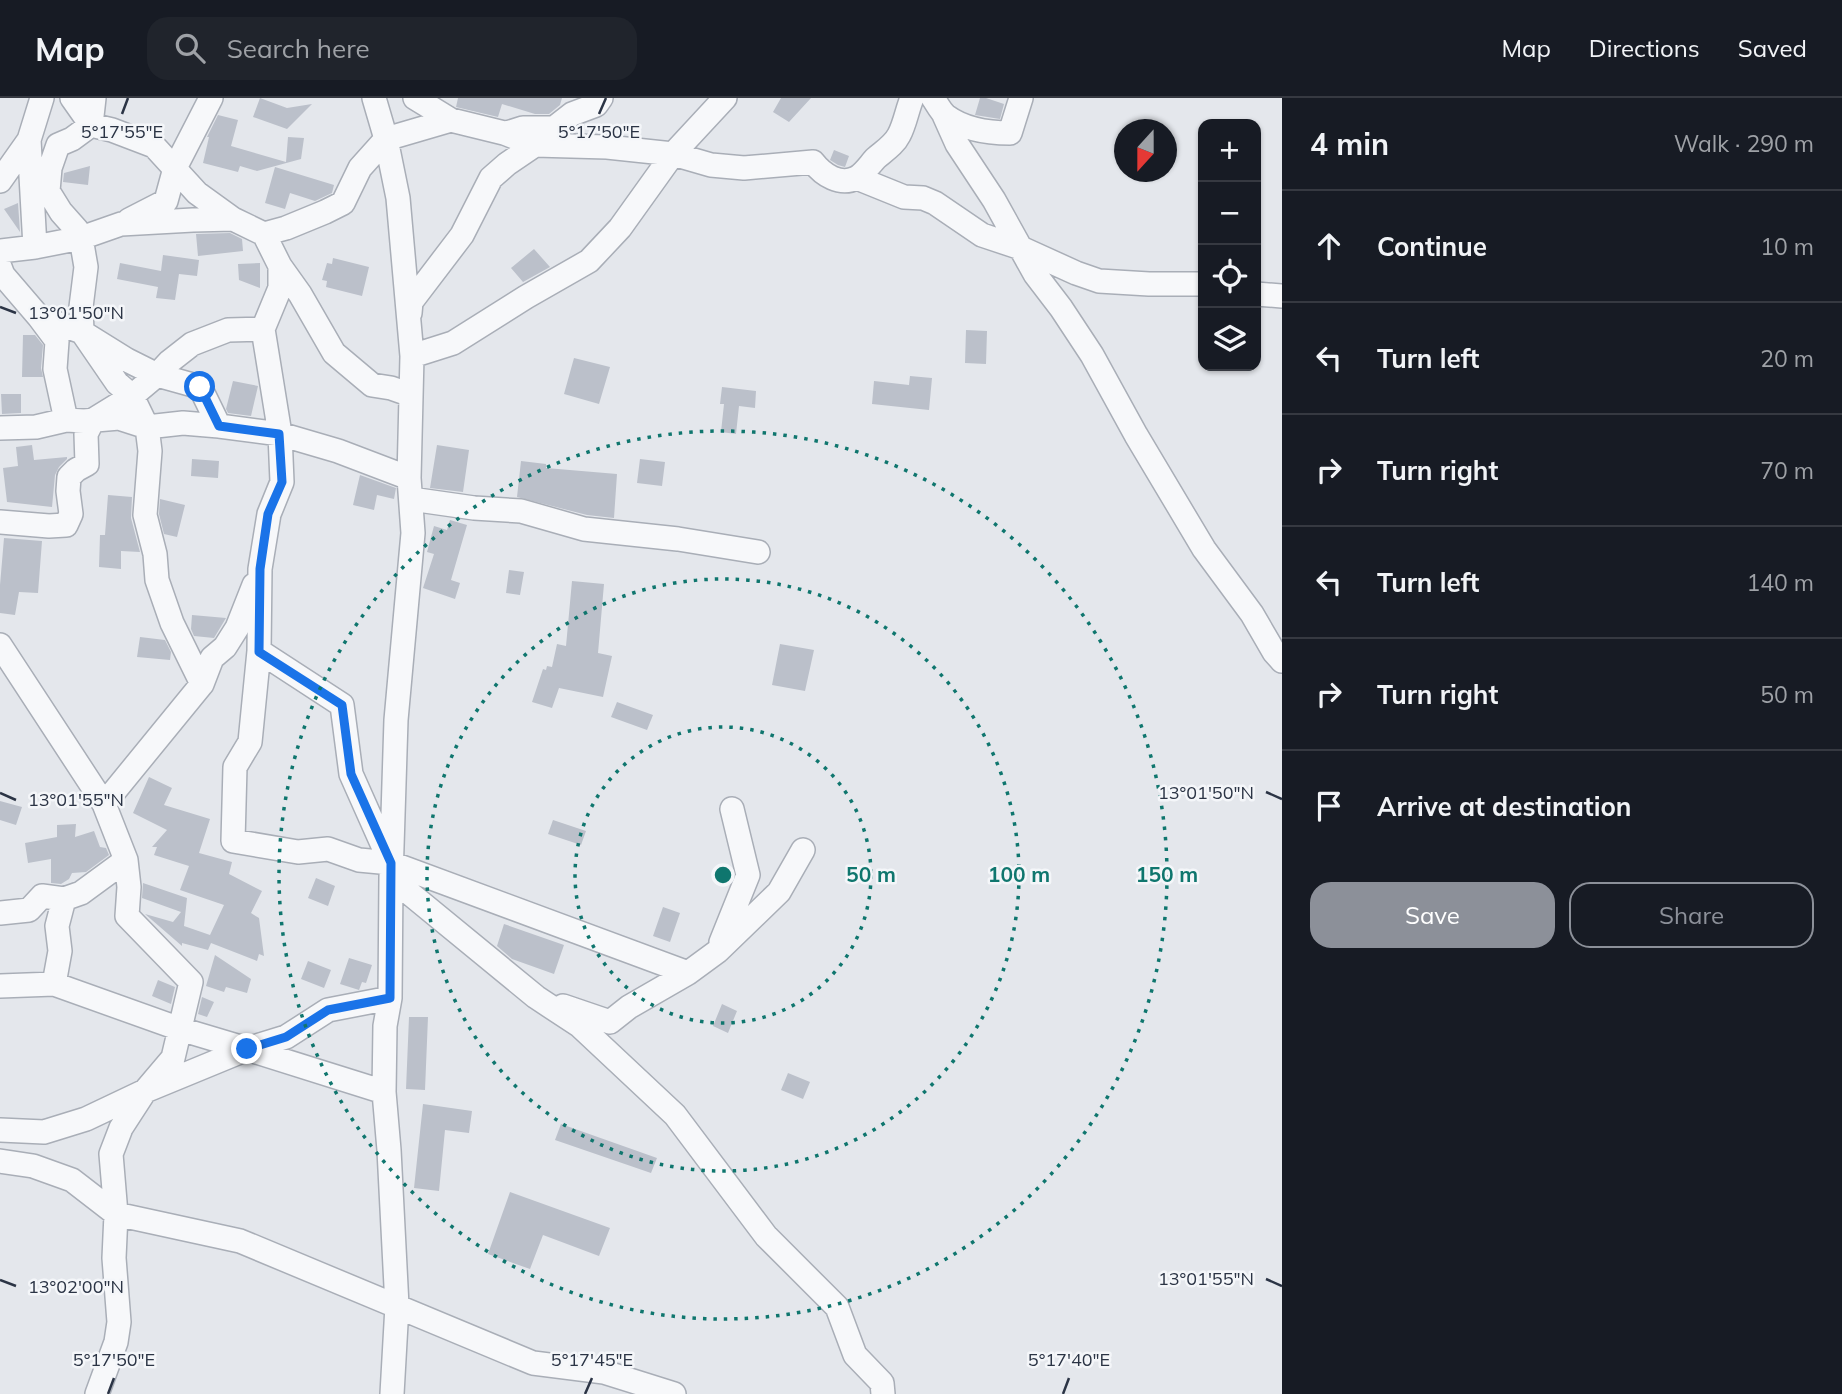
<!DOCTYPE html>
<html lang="en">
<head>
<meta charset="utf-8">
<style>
  :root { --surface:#171b24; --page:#20242c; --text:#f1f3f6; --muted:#9ea1a6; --line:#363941; --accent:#8c9099 }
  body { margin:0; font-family:Mulish,sans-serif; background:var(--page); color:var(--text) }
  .controls { position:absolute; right:21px; top:21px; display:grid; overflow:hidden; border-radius:14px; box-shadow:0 2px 5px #0004 }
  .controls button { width:63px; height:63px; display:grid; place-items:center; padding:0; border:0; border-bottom:2px solid var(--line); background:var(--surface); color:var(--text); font:35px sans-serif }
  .compass { position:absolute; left:1114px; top:21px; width:63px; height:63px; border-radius:50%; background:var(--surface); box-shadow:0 2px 5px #0004; rotate:201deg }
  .stop { position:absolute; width:21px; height:21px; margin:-16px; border:5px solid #1a73e8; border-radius:50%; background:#fff }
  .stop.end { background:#1a73e8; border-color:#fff; box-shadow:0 2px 7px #0008 }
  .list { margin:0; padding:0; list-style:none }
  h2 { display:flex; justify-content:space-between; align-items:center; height:91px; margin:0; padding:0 28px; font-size:30px }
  h2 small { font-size:23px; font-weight:400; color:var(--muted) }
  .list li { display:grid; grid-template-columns:46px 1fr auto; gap:21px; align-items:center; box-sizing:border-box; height:112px; padding:0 28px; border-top:2px solid var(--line) }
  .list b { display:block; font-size:26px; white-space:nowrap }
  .list em { font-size:23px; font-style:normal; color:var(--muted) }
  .actions { display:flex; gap:14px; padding:21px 28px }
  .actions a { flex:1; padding:16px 0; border:2px solid var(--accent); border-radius:21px; text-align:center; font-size:24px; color:var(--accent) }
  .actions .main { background:var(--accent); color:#fff }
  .icon { flex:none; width:38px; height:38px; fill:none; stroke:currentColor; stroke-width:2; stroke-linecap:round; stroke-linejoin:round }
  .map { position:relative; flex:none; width:1282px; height:1296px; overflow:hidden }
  header { display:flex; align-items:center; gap:42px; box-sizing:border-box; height:98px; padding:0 35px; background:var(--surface); border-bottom:2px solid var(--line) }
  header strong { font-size:33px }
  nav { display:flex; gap:38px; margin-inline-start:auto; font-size:24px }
  .search { width:490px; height:63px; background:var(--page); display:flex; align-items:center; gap:18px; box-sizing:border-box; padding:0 24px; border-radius:21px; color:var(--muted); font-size:26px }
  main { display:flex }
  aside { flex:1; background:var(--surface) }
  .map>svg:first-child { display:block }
  .building { fill:#bbc0ca }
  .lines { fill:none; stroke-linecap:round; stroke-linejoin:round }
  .street-casing { stroke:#a9aeb7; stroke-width:26 }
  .street { stroke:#f7f8fa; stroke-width:23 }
  .route { stroke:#1a73e8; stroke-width:9 }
  .ticks { fill:none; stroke:#2b3445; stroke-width:2.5 }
  .ring { fill:none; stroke:#0f766e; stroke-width:3.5; stroke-dasharray:3.5 7 }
  .ticks-label { font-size:18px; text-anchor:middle; fill:#2b3445; stroke:#f4f6f9; stroke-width:5; stroke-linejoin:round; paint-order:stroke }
  .centre { fill:#0f766e; stroke:#f4f6f9; stroke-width:3.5 }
  .ring-label { font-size:21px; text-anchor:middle; font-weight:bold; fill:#0f766e; stroke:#f4f6f9; stroke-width:5; stroke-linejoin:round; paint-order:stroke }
</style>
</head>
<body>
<header>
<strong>Map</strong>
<div class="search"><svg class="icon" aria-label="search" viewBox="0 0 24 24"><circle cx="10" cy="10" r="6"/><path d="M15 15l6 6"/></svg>Search here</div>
<nav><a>Map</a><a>Directions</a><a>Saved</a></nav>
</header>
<main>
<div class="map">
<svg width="1282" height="1296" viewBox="0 0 1282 1296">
  <rect width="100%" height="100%" fill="#e4e7ec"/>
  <path class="building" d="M260,0L287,10L312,6L287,31L253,19Z
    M458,0H562L560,7L549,16H535L502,6L498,19L456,9Z
    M781,0H811L789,24L773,14Z
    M980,0H986L1004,6L1000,21L975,17Z
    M218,17L238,22L231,48L286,64L288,39L304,40L301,61L257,73L240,68L238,74L203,65L209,39H207Z
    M834,52L849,58L845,69L838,67L830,62Z
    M90,68L88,87L63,84L64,75Z
    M275,69L334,87L332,95L315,103L290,95L285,111L265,105Z
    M18,105L20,134L4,111Z
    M230,135L242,141L243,153L198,158L196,136Z
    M534,151L550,169L523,184L511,170Z
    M163,157L199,162L197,178L179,176L175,202L156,200L158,189L117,181L120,165L161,173Z
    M333,160L369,169L362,198L326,189L327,183L322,182L327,165L332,166Z
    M260,165V190L239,182L238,166Z
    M966,232L987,233L986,266L965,265Z
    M23,237H35L43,247L41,270L43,279H22Z
    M574,260L610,269L599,306L564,296Z
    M910,278L932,280L929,312L872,306L874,283L909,287Z
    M233,283L258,288L251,318L228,315L226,311Z
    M722,289L756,293L755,310L739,308L736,336L721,334L724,306H720Z
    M1,296H21V315L2,316Z
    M32,347L34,362L67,359V361L59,369L55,377L52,409L7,404L3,370L18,368L16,349Z
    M437,347L469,352L463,394L430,390Z
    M192,361L219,363L218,380L191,378Z
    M640,361L665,364L662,388L637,385Z
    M521,363L546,366V370L617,376L614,420L587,417L517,399Z
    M360,377L396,390L394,401L377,397L374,412L353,407Z
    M108,397L132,399L131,420L140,454L121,453V471L99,469L100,437H105Z
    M160,401L185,407L177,439L164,436L159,416Z
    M450,422L467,427L451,482L460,485L455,501L423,490L434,456L427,454L434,428L447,432Z
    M4,440L42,443L38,495L19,494L15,517L0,515V487Z
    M509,472L524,474L520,497L506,495Z
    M572,483L604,486L598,555L612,558L603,599L559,590L552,610L532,604L543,571L546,572L547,568L552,569L557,546L566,548Z
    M192,517L226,520L214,540L194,538L191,531Z
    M140,539L165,542L171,554L170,562L137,559Z
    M780,546L814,552L805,593L772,587Z
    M617,604L653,617L647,632L611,619Z
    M149,679L172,690L164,707L210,721L199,755L232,764L229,776L262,793L251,815L259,820L264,858L259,856L257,863L211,845L208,852L182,845V848L145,816L173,824L181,814L142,800L143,785L187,800L184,828L210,837L224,807L180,792L189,768L154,757L157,749H152L167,732L133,715Z
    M0,703L22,709L16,727L0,722Z
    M553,722L586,733L581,747L548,736Z
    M76,726L75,739L94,733L100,749L106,750L109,757L86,774L72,775L69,781L61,786L51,785V761L28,765L25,745L57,739V727Z
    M316,780L335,788L328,808L308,800Z
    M663,809L680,815L670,844L653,838Z
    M504,826L564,847L554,876L512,861L497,848Z
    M215,857L251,881L247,895L226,889L224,894L206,888Z
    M349,860L372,867L366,885L362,884L359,892L340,886Z
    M308,863L331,872L324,890L301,881Z
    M158,882L175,889L171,906L152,898Z
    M202,899L214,904L207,919L198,916Z
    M722,906L737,913L728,935L713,928Z
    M409,919H428L425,992L406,991Z
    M788,975L810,984L803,1001L781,992Z
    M423,1006L472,1013L469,1035L445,1032L439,1093L414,1090Z
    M561,1026L657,1060L651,1075L555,1042Z
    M510,1094L610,1130L599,1158L543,1137L530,1171L488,1156Z"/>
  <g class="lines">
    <g class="street-casing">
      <path id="street" d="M72,0L91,27L112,32L154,48L197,95L233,121
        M94,0L91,27L72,41L58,47L50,70L48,93L61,114L77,132L81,140L86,169L81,209L82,234L117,285L132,298L147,329L150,353L145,417L155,456L157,482L172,525L202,586
        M374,0L386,41L398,100L412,258L409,380L413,435L396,622L391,780L390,900L385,928L384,994L389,1052L397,1208L392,1296
        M415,0L451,22L504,35L535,47L607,49L673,56L711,67L744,70L813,64C823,77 840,88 856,80C864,76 870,66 876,60C884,53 894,47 899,37C905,26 907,12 912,0
        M933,0C937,6 941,14 946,18C965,32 988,35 1010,35L1021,0
        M944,17L957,46L994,102L1035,176L1061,210L1092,257L1136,337L1204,451L1252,516L1274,554L1282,563
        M507,35L523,30H554L572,16L596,7L601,0
        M857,80L904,99L923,100L935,105L982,137L1021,150L1076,175L1099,183L1149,186H1203
        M0,83L29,42
        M129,122L166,103L175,70L211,0
        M264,136L280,168V190L263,231L280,336L282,384L269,416L260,471L259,553L250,644L235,669L233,743L298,754L328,751L359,762L391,765L688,875
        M35,149L29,42L42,0
        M0,153L35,149L81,140L121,126L193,122L233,121L264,136L286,130L325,114L343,105L360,70L386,41L451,22
        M280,168L300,196L334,255L372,287L391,290L411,297
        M0,169L3,177L39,219L57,243L55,271L66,322
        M1256,196L1282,198
        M410,215L411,204L462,137L491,80L507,66L535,47
        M39,219L82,234L127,262L157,277L200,289L219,328
        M412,258L453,245L526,199L589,163L620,130L673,56L725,0
        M0,330L36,329L66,322L84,323L119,320L147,329L183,325L219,328L280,336L338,353L409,380
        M411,401L474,410L521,413L584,431L678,441L758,454
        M0,424L49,428L66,427L71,416L68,393L69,379L76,372L87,366L86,336L93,322L132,298L157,277L169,264L192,246L228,232L263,231
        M0,547L104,706
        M259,553L342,607L351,676L388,759
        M391,780L536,899L580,928L675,1017L766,1138L837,1209L855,1257L882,1285L883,1296
        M0,815L29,812L42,798L64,801
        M721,844L748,777L732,711
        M54,886L60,853L57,828L64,801L81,795L126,762
        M0,888L54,886L180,931L247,951L286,939L328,912L390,900
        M563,908L610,924L629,909L688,875L718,853L779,794L803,752
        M0,1032L44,1034L86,1021L145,993L247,951L384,994
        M0,1063L33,1068L72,1082L116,1116L240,1143L533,1265L604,1274L674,1296
        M97,1296L116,1244L119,1224L114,1160L116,1116L111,1056L121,1030L145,993L173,960L191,884L127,818L129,789L126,762L104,706L202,586L212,560L225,549L237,530L254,487"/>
    </g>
    <use href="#street" class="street"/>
  </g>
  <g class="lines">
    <path class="route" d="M200,289L219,328L279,336L282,384L268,416L260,471L259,554L342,607L351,676L391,765L390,900L328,912L286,939L247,951"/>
  </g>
  <path class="ticks" d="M122,16L128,0M599,16L606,0M0,209L16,215M1266,694L1282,701M0,695L16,702M1266,1181L1282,1188M0,1182L16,1188M108,1296L114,1280M585,1296L592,1280M1063,1296L1069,1280"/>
  <g class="ring">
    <circle cx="723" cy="777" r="148"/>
    <circle cx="723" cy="777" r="296"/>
    <circle cx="723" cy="777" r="444"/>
  </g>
  <g class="ticks-label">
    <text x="122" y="40">5°17'55"E</text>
    <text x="599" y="40">5°17'50"E</text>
    <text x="76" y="221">13°01'50"N</text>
    <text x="1206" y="701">13°01'50"N</text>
    <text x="76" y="708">13°01'55"N</text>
    <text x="1206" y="1187">13°01'55"N</text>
    <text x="76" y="1195">13°02'00"N</text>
    <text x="114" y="1268">5°17'50"E</text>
    <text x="592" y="1268">5°17'45"E</text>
    <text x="1069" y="1268">5°17'40"E</text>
  </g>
  <circle cx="723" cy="777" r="10" class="centre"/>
  <g class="ring-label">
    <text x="871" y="784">50 m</text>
    <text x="1019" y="784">100 m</text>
    <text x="1167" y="784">150 m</text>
  </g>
</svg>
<div class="controls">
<button>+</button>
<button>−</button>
<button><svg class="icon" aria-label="locate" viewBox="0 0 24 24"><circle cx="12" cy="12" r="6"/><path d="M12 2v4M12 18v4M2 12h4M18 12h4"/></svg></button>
<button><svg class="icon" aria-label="layers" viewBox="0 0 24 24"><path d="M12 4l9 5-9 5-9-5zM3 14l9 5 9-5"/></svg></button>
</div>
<svg class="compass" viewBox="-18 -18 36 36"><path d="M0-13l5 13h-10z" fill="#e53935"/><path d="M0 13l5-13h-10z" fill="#9ea1a6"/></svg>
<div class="stop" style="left:200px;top:289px"></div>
<div class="stop end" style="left:247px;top:951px"></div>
</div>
<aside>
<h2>4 min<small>Walk · 290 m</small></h2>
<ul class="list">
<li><svg class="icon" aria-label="ahead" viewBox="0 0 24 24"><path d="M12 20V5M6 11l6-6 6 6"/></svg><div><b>Continue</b></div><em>10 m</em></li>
<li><svg class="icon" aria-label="left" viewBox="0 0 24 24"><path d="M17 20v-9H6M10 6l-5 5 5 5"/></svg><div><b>Turn left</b></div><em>20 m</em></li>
<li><svg class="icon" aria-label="right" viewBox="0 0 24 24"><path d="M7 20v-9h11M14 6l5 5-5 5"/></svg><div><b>Turn right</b></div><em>70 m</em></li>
<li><svg class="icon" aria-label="left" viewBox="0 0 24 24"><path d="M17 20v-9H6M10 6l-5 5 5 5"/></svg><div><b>Turn left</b></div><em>140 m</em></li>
<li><svg class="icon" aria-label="right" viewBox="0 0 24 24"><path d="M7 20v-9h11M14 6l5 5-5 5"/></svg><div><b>Turn right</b></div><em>50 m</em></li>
<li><svg class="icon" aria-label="arrive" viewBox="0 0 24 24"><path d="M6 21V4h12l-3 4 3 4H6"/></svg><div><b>Arrive at destination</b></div></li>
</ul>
<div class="actions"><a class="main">Save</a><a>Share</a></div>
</aside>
</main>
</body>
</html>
